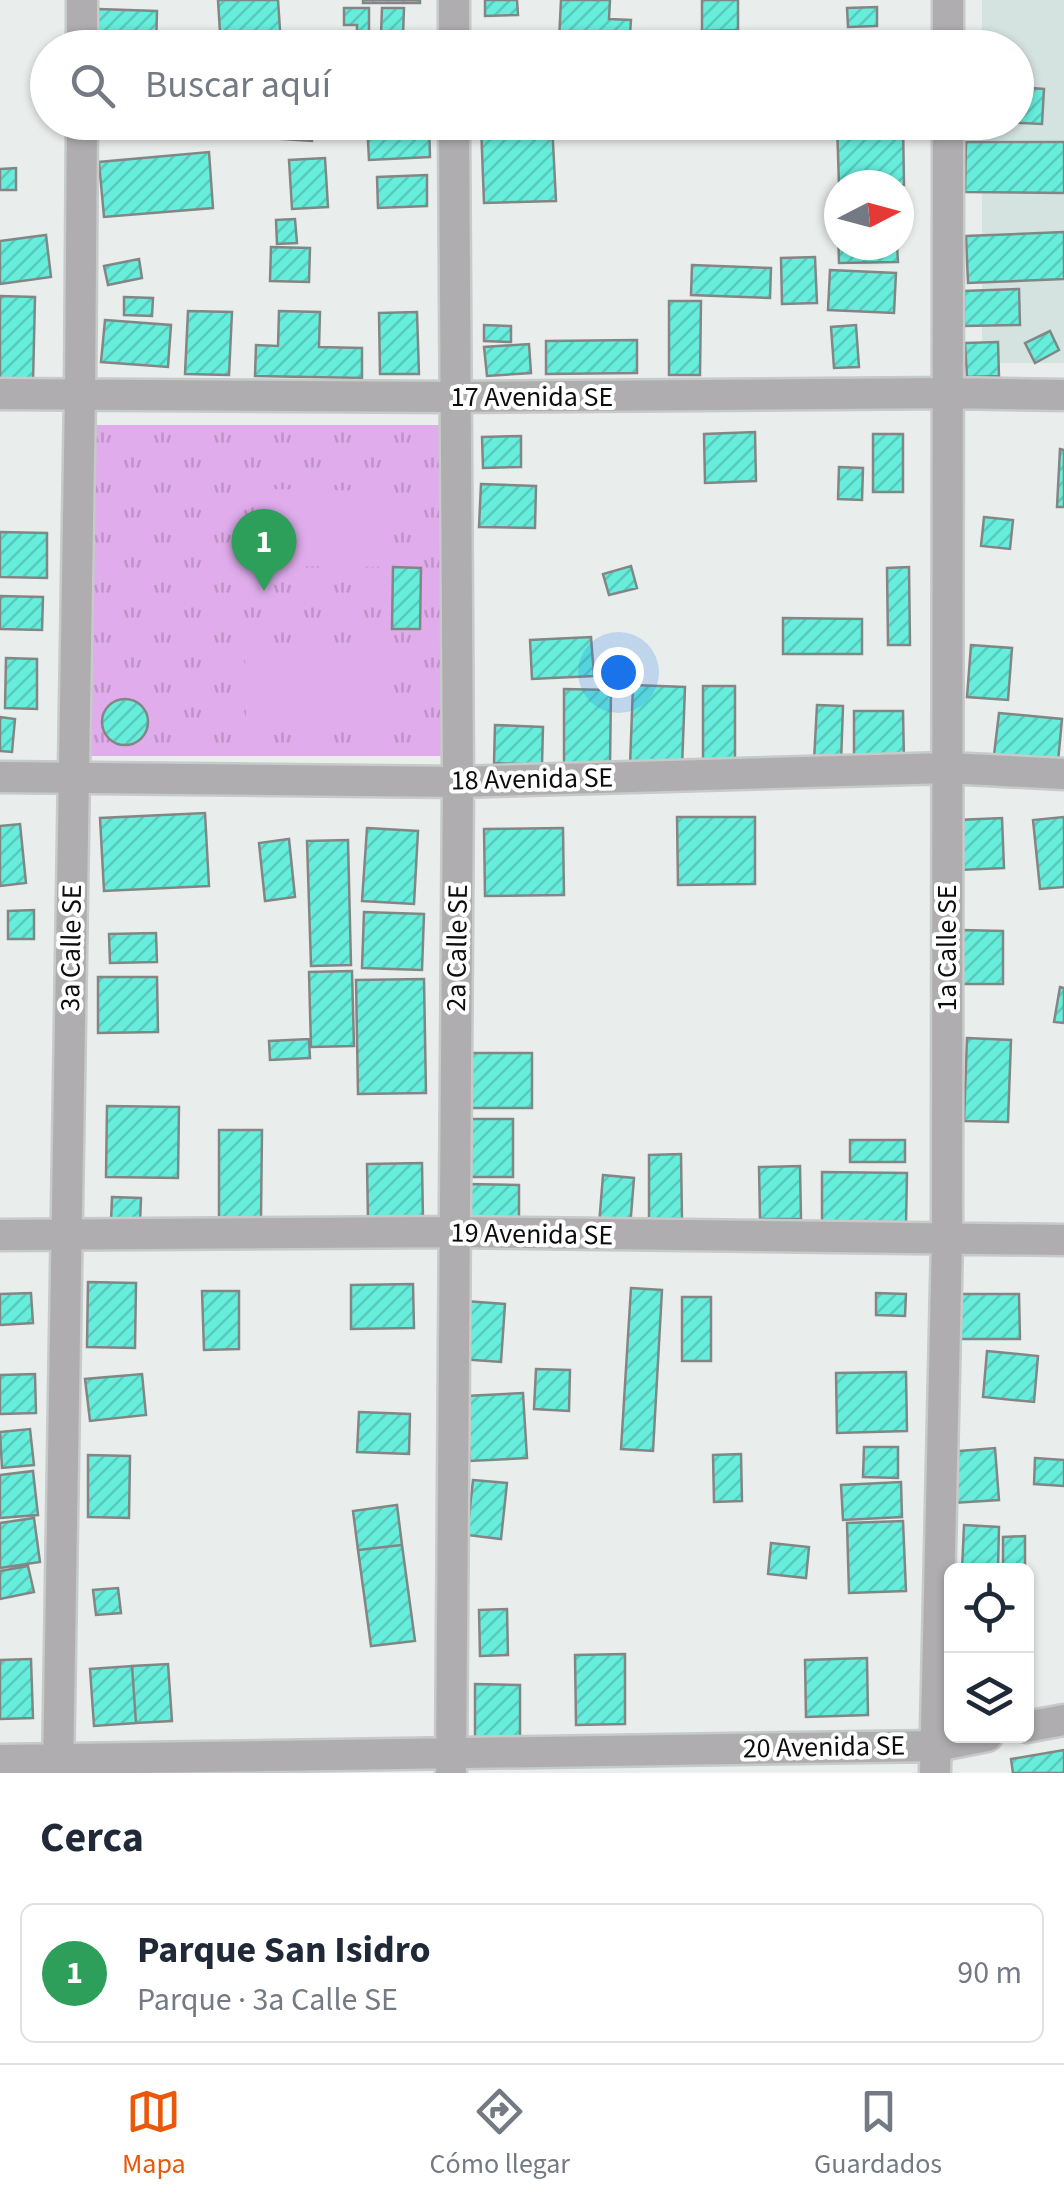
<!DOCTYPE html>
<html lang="es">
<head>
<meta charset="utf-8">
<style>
  :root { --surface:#fff; --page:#f6f6f7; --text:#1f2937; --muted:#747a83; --line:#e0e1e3; --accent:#ea580c }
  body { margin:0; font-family:"Source Sans 3",sans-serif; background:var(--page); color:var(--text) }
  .controls { position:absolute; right:30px; bottom:30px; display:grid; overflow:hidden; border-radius:15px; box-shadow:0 2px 8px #0004 }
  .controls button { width:90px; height:90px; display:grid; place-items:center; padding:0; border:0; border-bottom:2px solid var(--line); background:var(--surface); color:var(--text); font:50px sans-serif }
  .compass { position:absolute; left:824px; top:170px; width:90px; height:90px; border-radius:50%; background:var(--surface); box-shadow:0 2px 8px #0004; rotate:84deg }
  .you { position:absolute; left:618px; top:672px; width:35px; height:35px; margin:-25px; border:8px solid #fff; border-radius:50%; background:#1a73e8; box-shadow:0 0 0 15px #1a73e833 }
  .badge { display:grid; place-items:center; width:65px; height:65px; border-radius:50%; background:var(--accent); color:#fff; font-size:32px; font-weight:700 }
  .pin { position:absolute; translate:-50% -82px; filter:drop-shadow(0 2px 5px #0008) }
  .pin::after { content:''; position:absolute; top:52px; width:35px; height:30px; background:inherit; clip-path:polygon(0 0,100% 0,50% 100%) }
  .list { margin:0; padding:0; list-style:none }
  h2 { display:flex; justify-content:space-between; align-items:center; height:130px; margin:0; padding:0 40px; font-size:42px }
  h2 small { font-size:32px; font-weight:400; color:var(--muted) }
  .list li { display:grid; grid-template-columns:65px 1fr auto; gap:30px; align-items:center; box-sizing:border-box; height:140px; margin:0 20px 20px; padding:0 20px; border:2px solid var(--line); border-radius:15px }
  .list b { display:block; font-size:38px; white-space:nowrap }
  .list p { margin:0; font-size:32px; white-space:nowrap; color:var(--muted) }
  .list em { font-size:32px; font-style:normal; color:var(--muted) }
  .icon { flex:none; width:55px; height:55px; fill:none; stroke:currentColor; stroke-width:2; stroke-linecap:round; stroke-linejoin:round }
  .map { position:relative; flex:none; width:1064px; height:1773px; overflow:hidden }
  .search { position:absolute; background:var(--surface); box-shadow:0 2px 8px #0004; left:30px; right:30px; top:30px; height:110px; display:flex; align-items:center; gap:25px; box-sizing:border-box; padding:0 35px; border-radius:55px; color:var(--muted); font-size:38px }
  .sheet { height:290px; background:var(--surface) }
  nav { display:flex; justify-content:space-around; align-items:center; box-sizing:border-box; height:140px; border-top:2px solid var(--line); background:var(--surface); font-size:28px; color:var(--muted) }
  nav a { display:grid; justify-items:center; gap:5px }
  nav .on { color:var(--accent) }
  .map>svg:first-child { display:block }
  .built { fill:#d4e2e0 }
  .grass { fill:url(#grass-tufts) }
  .garden { fill:#e0acec }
  .building { fill:url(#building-hatch); stroke:#828786; stroke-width:2.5 }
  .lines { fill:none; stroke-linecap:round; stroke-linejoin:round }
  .street-casing { stroke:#c6cac9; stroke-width:35 }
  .street { stroke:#afadaf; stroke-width:30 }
  .labels { text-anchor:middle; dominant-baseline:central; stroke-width:8; stroke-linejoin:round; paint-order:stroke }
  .street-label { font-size:28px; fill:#0d0f0e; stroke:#fff }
</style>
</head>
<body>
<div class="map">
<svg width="1064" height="1773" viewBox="0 0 1064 1773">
  <defs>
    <pattern id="grass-tufts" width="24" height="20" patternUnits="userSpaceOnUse" patternTransform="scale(2.5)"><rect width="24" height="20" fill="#e0acec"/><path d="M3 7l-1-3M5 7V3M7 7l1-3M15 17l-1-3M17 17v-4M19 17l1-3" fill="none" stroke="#bf93c9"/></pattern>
    <pattern id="building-hatch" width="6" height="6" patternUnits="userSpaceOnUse" patternTransform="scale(2.5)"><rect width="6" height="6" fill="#66eddb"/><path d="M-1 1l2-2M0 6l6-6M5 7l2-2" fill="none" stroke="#57cabb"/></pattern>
  </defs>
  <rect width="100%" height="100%" fill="#e9eeed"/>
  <path class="built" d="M982,0H1064V363H982V123L1016,122V48L982,47Z"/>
  <path class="grass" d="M87,425H442V756H87Z"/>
  <path class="garden" d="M259,489L394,491L393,567L257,566Z
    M245,655H390V730L246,729Z"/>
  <path class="building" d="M218,0H278L281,45L221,48Z
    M363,0H420V3H363Z
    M485,0H517L518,15L485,16Z
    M561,0H610L609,19L631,20L629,48H588L589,43L559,41Z
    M702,0H738V30L702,31Z
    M877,7V26L848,27L847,8Z
    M344,8H369V47H357V25H344Z
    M382,8H404L403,35L381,34Z
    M98,9L157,11L156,48H97Z
    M162,32L190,35L189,48H161Z
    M325,34H352V48H324Z
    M900,34V48H835L834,36Z
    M534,38V48H489V39Z
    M1016,87L1044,89L1042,124L1003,122H1016Z
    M270,122H313L312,141L269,138Z
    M367,122H429L430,157L369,160Z
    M837,122H903L904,185L839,186Z
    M552,123L556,201L484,203L481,125Z
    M966,142H1064V193L965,192Z
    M209,152L213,208L104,217L99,162Z
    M325,158L328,207L292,209L289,160Z
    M16,168V190H0V169Z
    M427,175V206L378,208L377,177Z
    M295,219L297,243L277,244L276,220Z
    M838,228L839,245H897L898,262L839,263Z
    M1064,232V279L968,283L966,236Z
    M46,235L51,277L0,284V241Z
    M271,247L310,248L309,282L270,281Z
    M815,257L817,303L782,304L781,258Z
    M139,259L142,278L108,285L104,266Z
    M692,265L771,268L770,298L691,295Z
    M830,270L896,273L894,313L828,310Z
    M1019,289L1020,325L964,326V291Z
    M0,296L35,297L33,383L0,382Z
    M124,297L153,298L152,316L124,315Z
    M669,301H701L700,375H669Z
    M188,311L232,312L229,375L185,374Z
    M279,311L320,312L319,347L362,348V378L255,376L256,345L278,346Z
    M417,312L419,374H380L379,313Z
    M105,320L171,325L168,367L101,362Z
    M484,325L511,326V342L484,341Z
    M856,325L859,367L834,368L831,327Z
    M1050,331L1059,350L1035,363L1025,343Z
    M637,340V373L546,374V341Z
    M998,342L999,376L967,377L965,343Z
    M529,344L531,373L487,376L484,347Z
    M755,432L756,481L705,483L704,434Z
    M873,434H903V492H873Z
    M521,436V467L483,468L482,437Z
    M1060,449L1064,450V507H1057Z
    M839,467L863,468L862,500L838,499Z
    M481,484L536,486L535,528L479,527Z
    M984,517L1013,520L1010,549L981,546Z
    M0,532L47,533V578L0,577Z
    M631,566L637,588L609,595L603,574Z
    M393,567L421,568L420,629H392Z
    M909,567L910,645H888L887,568Z
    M0,596L43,597L42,630L0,629Z
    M783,618L862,619V654H783Z
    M591,637L594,676L532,679L530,640Z
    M971,645L1012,648L1008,700L967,697Z
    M6,658L37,659V709L5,708Z
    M633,685L685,687L682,768L630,766Z
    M703,686H735V764H703Z
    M564,689L611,690L610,765H564Z
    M102 722a23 23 0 1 1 46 0a23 23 0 1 1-46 0Z
    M817,705L843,706L841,763L814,761Z
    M854,711H903L904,761H854Z
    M999,713L1062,719L1058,762L994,755Z
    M0,717L15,719L12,752L0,751Z
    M495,725L543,727L542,765L494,763Z
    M205,813L209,886L104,891L100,818Z
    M677,817H755V884L678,885Z
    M1064,817V887L1040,889L1033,820Z
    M1002,818L1004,868L959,870L957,820Z
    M20,824L26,883L0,886V826Z
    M367,828L418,831L414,904L362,901Z
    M563,828L564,895L485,896L484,829Z
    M289,839L295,897L265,901L259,843Z
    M348,840L351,965L311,966L307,841Z
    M34,910V939H8V911Z
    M364,912L424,914L422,970L362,968Z
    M961,930L1003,931V984H960Z
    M156,933L157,962L110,963L109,934Z
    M352,971L354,1046L311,1047L309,972Z
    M98,977H157L158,1032L98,1033Z
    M424,979L426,1093L358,1094L356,980Z
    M1060,987L1064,988V1023L1054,1022Z
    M967,1038L1011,1040L1008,1122L964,1121Z
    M309,1039L310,1058L270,1060L269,1041Z
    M468,1053H532V1108H469Z
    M107,1106L179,1107L178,1178L106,1177Z
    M469,1119H513V1177H468Z
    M219,1130H262L261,1218L219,1217Z
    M850,1140H905V1162H850Z
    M681,1154L682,1219H649V1155Z
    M422,1163L423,1219L368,1220L367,1164Z
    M800,1166L801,1219H760L759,1167Z
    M822,1172L907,1173L906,1225L822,1224Z
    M603,1175L634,1178L630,1228L599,1225Z
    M467,1184L519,1185V1221L467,1220Z
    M112,1197L141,1198L140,1223L111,1222Z
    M88,1282L136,1283L135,1348L87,1347Z
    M413,1284L414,1328L351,1329V1285Z
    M631,1288L662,1290L653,1451L621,1449Z
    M202,1291H239V1349L204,1350Z
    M31,1293L33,1323L0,1325V1294Z
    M876,1293L906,1294L905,1316L876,1315Z
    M959,1294H1019L1020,1339H959Z
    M682,1297H711V1361H682Z
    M465,1301L505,1304L501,1362L460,1359Z
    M987,1351L1038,1356L1034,1402L983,1397Z
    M536,1369L570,1370L569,1411L534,1409Z
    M906,1372L907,1431L837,1433L836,1373Z
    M35,1374L36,1413L0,1414V1375Z
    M142,1374L146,1415L90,1421L85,1379Z
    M523,1393L527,1458L470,1461L466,1396Z
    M359,1412L410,1414L409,1454L357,1452Z
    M30,1429L34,1465L2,1468L0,1432Z
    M864,1447H898V1478L863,1477Z
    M995,1448L999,1500L953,1503L948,1452Z
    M741,1454L742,1501L714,1502L713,1455Z
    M88,1455L130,1456L129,1518L88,1517Z
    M1035,1458L1064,1460V1486L1034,1484Z
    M33,1471L38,1515L0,1518V1475Z
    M473,1480L507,1483L501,1539L467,1535Z
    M901,1482L902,1517L843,1520L841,1485Z
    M397,1505L402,1545L358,1550L353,1511Z
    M34,1518L40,1562L0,1568V1523Z
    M903,1521L906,1591L849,1593L847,1523Z
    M964,1525L999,1527L998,1570H962Z
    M1025,1536V1567H1003V1537Z
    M771,1543L809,1547L806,1578L768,1574Z
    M402,1545L415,1641L371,1646L358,1550Z
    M28,1566L34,1592L0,1599V1571Z
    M118,1588L121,1613L96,1615L93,1590Z
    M507,1609L508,1655L480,1656L479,1610Z
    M625,1654V1724L576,1725L575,1655Z
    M867,1658L868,1715L806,1717L805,1660Z
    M31,1659L33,1718L0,1719V1660Z
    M168,1664L172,1721L136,1723L132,1666Z
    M132,1666L136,1723L94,1726L90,1669Z
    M475,1684L520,1685V1740H475Z
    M1064,1750V1773H1013L1011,1759Z"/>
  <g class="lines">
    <g class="street-casing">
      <path id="street" d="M454,0V48
        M82,48V0
        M948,48V0
        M0,394L456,397L948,393L1064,395
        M0,777L458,782L948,768L1064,774
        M0,1235L454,1232L1064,1240
        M1026,1727L1064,1720
        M0,1760L936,1746L987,1736
        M58,1773L80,394L82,122
        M451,1773L458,782L454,122
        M935,1773L947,1239L948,122"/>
    </g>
    <use href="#street" class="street"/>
  </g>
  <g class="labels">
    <g class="street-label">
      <text x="532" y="397">17 Avenida SE</text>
      <text transform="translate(532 779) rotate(-1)">18 Avenida SE</text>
      <text transform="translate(71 948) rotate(-89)">3a Calle SE</text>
      <text transform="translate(457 948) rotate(-89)">2a Calle SE</text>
      <text transform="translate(947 948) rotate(-90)">1a Calle SE</text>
      <text transform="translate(532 1234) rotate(1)">19 Avenida SE</text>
      <text transform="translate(824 1747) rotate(-1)">20 Avenida SE</text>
    </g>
  </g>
</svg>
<div class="controls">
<button><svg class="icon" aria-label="locate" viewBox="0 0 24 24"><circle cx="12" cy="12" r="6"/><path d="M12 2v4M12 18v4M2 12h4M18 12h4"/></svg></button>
<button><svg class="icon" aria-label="layers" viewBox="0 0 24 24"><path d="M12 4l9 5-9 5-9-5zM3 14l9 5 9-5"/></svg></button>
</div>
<svg class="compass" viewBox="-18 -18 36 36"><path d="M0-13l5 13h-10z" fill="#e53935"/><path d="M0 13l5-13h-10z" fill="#747a83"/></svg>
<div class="you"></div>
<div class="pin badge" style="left:264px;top:591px;background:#2e9e5b">1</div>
<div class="search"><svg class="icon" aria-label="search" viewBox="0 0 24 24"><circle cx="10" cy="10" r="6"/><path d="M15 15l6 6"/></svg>Buscar aquí</div>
</div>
<section class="sheet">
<h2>Cerca<small></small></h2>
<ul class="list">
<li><span class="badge" style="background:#2e9e5b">1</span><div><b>Parque San Isidro</b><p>Parque · 3a Calle SE</p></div><em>90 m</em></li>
</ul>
</section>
<nav>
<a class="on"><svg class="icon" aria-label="map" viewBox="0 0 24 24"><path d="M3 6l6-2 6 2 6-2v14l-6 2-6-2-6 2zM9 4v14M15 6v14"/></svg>Mapa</a>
<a><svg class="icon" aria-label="directions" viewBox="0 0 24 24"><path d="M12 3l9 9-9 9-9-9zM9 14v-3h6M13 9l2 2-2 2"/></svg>Cómo llegar</a>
<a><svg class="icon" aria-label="saved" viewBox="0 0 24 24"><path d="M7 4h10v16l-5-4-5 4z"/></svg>Guardados</a>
</nav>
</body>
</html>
